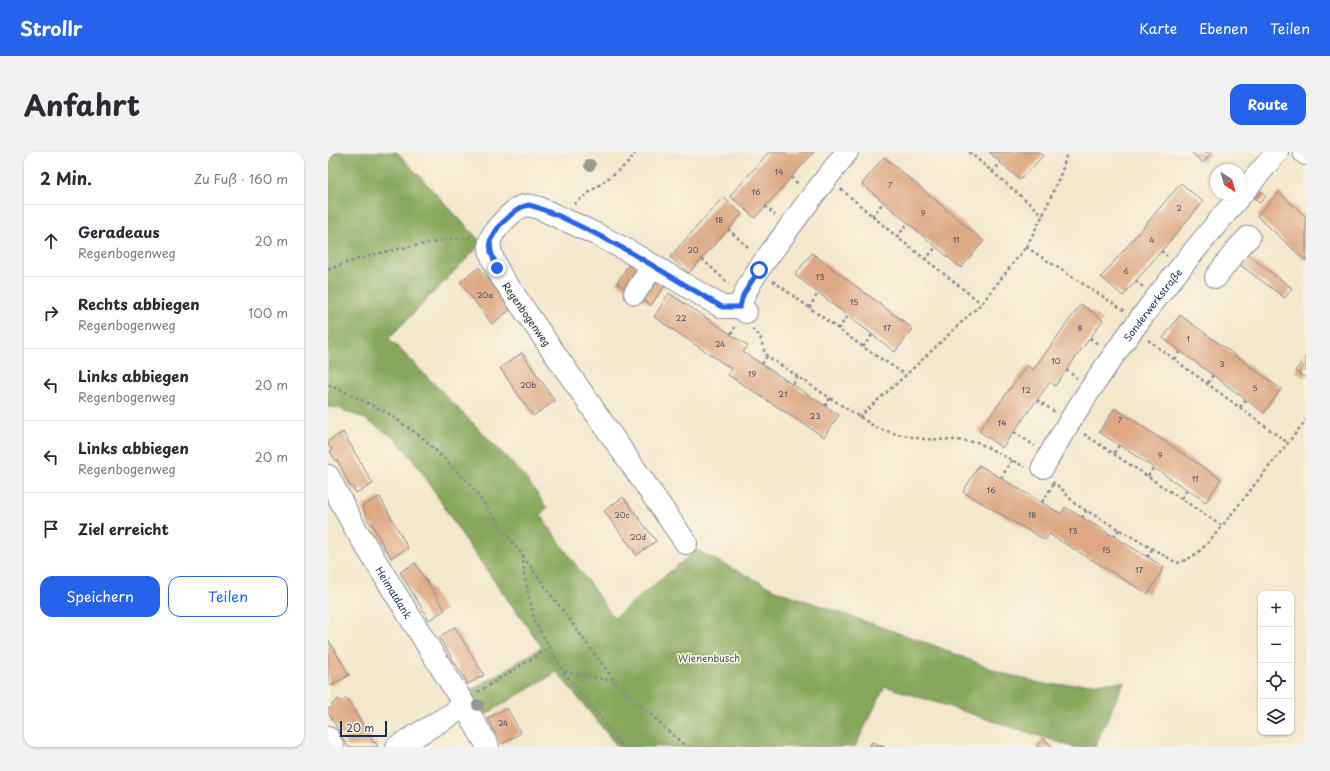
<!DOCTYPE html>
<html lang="de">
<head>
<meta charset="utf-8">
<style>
  :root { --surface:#fff; --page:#f2f2f3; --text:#2b2b33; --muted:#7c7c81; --line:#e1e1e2; --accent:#2563eb }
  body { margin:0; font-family:"Playpen Sans",sans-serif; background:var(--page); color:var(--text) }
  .controls { position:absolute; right:12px; bottom:12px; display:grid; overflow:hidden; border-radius:8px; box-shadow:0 1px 3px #0004 }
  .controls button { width:36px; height:36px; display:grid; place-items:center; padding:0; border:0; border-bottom:1px solid var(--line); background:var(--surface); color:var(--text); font:20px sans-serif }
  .compass { position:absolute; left:882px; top:12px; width:36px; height:36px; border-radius:50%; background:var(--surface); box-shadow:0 1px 3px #0004; rotate:143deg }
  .scale { position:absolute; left:12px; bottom:10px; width:47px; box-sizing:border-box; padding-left:4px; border:2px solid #1b2f5e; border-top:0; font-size:11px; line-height:14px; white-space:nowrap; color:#1b2f5e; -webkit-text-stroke:3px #fcf5e5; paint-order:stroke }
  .stop { position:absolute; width:12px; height:12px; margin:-9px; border:3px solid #2563eb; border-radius:50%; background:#fff }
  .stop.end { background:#2563eb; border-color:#fff; box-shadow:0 1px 4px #0008 }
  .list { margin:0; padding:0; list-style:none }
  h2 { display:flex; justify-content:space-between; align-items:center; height:52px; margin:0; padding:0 16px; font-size:17px }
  h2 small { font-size:13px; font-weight:400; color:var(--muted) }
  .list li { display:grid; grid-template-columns:26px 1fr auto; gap:12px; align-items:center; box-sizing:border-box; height:72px; padding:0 16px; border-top:1px solid var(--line) }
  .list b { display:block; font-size:15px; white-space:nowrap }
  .list p { margin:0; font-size:13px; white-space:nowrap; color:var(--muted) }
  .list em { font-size:13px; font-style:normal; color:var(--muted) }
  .actions { display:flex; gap:8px; padding:12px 16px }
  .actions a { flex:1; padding:9px 0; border:1px solid var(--accent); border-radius:12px; text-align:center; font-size:14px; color:var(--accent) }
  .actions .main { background:var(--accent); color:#fff }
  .icon { flex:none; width:22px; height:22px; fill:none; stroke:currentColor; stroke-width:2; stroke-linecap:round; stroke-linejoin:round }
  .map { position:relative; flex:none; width:978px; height:595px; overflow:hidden; border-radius:12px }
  header { display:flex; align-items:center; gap:24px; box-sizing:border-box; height:56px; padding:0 20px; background:var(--accent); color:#fff }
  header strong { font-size:19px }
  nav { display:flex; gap:22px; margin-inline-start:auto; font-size:14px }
  .intro { display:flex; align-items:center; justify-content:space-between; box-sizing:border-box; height:96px; padding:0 24px }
  h1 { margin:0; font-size:28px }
  .button { padding:10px 18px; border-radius:12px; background:var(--accent); color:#fff; font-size:14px; font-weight:700 }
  main { display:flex; gap:24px; padding:0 24px }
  aside { flex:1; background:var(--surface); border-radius:12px; box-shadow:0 1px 3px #0004 }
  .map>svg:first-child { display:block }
  .forest { fill:#86a75c; stroke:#506b5d }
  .building { fill:#dda883 }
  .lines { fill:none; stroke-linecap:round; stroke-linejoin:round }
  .minor-casing { stroke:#878b95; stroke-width:24 }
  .path { stroke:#878b95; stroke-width:2.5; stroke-dasharray:3 3; stroke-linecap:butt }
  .minor { stroke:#fff; stroke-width:22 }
  .tree { fill:#939a91 }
  .route { stroke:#2563eb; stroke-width:5 }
  .labels { text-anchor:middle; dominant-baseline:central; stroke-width:3; stroke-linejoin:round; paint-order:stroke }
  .number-label { font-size:8px; fill:#4c4d67 }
  .street-label { font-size:10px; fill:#1b2f5e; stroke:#fcf5e5 }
  .park-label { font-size:10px; fill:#455b61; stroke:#fcf5e5 }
</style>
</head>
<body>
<header>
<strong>Strollr</strong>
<nav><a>Karte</a><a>Ebenen</a><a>Teilen</a></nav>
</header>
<div class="intro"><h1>Anfahrt</h1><a class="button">Route</a></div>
<main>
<aside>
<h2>2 Min.<small>Zu Fuß · 160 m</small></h2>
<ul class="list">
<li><svg class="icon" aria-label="ahead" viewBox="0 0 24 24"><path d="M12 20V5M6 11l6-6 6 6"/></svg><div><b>Geradeaus</b><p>Regenbogenweg</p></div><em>20 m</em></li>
<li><svg class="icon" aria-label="right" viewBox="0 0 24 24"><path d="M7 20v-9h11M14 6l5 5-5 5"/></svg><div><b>Rechts abbiegen</b><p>Regenbogenweg</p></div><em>100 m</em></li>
<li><svg class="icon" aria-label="left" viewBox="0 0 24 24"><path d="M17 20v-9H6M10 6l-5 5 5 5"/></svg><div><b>Links abbiegen</b><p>Regenbogenweg</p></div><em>20 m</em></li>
<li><svg class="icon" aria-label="left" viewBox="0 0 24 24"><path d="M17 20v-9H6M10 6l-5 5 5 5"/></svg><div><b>Links abbiegen</b><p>Regenbogenweg</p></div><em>20 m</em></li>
<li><svg class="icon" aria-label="arrive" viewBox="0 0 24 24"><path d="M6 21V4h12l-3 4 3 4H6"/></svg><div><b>Ziel erreicht</b></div></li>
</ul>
<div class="actions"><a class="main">Speichern</a><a>Teilen</a></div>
</aside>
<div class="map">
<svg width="978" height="595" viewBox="0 0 978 595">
  <rect width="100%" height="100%" fill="#fcf5e5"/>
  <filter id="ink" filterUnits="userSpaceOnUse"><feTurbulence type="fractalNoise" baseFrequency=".025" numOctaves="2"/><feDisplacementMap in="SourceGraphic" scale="8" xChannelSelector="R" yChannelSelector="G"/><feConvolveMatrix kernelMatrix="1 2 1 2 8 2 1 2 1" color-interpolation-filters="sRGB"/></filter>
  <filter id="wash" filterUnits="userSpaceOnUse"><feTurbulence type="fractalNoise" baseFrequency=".012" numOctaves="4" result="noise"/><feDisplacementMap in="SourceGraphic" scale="16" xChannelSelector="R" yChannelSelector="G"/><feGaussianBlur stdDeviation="0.9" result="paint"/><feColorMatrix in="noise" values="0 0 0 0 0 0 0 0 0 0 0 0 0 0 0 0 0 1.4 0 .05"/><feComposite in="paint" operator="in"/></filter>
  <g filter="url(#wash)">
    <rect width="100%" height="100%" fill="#f3e7cc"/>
    <path class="forest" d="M0,0H69L154,91L61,186L195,322L219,356L212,363L286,466L368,398L450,439L608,494L674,521L720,533L796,530L767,595H745L557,534L527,595H290L229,520L150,567L136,543L214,495L139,391L90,314L68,287L37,267L10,256L0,255Z"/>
    <g id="blocks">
      <path class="building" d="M441,0H486L427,66L402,44Z
        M661,0H711L715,4L692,28Z
        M863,0H884L875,11Z
        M556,5L656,89L633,116L534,32Z
        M853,31L875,50L795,144L773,125Z
        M933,39L938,44L932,51L927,47Z
        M951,40L978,65V109L929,64Z
        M395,45L414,62L361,121L342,105Z
        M916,100L964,136L957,146L908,110Z
        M484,101L585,177L567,200L467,123Z
        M304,107L316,115L300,138L289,131Z
        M151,115L183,157L164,172L132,130Z
        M327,123L339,130L323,153L312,146Z
        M341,141L420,194L415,200L511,263L496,285L400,223L404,217L326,165Z
        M753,152L775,168L727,234L722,230L674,296L651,279L699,213L705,218Z
        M852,163L953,237L936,261L835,186Z
        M194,201L227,249L205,264L172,216Z
        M978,204V226L967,219Z
        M787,256L893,327L878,350L771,280Z
        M15,280L45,332L28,341L24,334L22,335L13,315L9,308L8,309L2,299L4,298L0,292V289Z
        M651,313L733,362L737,355L836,415L820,442L721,382L717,388L635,340Z
        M52,345L80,396L63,406L59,398L58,399L44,372L43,373L40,368L34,354Z
        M295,345L328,389L309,403L276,359Z
        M87,411L117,458L101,468L72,420Z
        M127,475L156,523L140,532L111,485Z
        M0,487L21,523L3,534L0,528Z
        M19,546L46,591L47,590L50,595H20L0,560V557L5,554L4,552L11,547L13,550Z
        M179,556L193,581L174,592L169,583H168L160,566Z
        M715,586L725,595H708Z
        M544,590L557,595H542Z"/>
    </g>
  </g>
  <g filter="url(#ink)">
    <use href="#blocks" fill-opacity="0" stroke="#878b95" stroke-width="1"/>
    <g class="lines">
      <g class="minor-casing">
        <g id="minor">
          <path d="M976,0L978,2"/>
          <path d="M888,125L911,95L921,85"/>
          <path d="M307,141L325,114"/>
          <path d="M418,160L412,155C419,131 435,111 450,91C472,60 495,30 519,0"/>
          <path id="s1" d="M715,315C778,200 864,100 949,0"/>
          <path id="s2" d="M0,324L27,376L137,554L160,595"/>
          <path d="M358,391L173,124C168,115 160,100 162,89C164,79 184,59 193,55C199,52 205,54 211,56L268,82L302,100L394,155H412"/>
          <path d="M0,586L5,595"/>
          <path d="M69,595L137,554"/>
        </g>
      </g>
      <path class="path" d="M641,0L715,63
        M664,20L673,11
        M463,25L470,32
        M513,37L569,85L653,151
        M246,52L299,12L308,0
        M437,54L447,63
        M544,64L555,51
        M400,77L422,97
        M569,85L580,71
        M698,95L797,159
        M833,99L839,104
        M374,107L401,132
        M597,108L608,95
        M0,118C33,104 67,97 102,91C116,88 131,85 145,86
        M445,129L535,195L578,223
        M808,129L815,135
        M481,156L490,141
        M424,177L432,184L437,202L439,204L502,246L549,276L568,282L595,287L626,288L649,290L697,315
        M510,177L520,164
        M403,182L407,175
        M762,186L771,193
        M820,188L960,291
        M535,195L544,183
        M847,207L852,199
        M434,212L439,204
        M738,218L749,226
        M880,231L885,223
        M465,232L470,224
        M0,233L15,239L61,262L96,287L141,331L288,531L358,595
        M709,248L727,260
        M497,254L502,246
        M912,255L918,248
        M531,265L578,223L654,151L698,95L715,63L734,19L739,0
        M686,280L707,294
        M756,282L894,374L978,268
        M786,301L791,293
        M820,324L825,316
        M673,326L684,308
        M724,330L733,336L747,352L849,411C869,406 881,390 894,374
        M854,346L859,338
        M714,350L726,332
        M754,366L759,358
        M786,385L791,377
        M195,403L196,423L207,470L235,519L295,595
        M819,405L825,396
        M236,519L288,530
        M150,540L221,496"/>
      <use href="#minor" class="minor"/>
    </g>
    <g class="tree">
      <circle cx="262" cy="13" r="6"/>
      <circle cx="150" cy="553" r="6"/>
    </g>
  </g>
  <g class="lines" filter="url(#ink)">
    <path class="route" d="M169,116L163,100L162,89L166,82L171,74L186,60L194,55L201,53L211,56L231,64L268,82L302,100L394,155H412L415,143L431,118"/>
  </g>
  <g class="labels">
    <g class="number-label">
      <text x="451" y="20">14</text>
      <text x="562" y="33">7</text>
      <text x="428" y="40">16</text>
      <text x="851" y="56">2</text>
      <text x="595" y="61">9</text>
      <text x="391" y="68">18</text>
      <text x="628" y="88">11</text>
      <text x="824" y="88">4</text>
      <text x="365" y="98">20</text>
      <text x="798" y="119">6</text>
      <text x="492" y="125">13</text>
      <text x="157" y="143">20a</text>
      <text x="526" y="150">15</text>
      <text x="353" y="166">22</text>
      <text x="559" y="176">17</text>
      <text x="752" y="176">8</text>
      <text x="860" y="187">1</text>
      <text x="392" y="192">24</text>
      <text x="728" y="209">10</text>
      <text x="894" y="212">3</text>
      <text x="424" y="222">19</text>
      <text x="200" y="233">20b</text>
      <text x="927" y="236">5</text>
      <text x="698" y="238">12</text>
      <text x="455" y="242">21</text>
      <text x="487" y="264">23</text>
      <text x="792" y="268">7</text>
      <text x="674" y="271">14</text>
      <text x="832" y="303">9</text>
      <text x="867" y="327">11</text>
      <text x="663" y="338">16</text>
      <text x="294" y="363">20c</text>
      <text x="704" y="363">18</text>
      <text x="745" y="379">13</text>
      <text x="310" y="385">20d</text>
      <text x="778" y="398">15</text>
      <text x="811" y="418">17</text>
      <text x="175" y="571">24</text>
    </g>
    <g class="street-label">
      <text stroke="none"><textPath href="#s1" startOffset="196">Sonderwerkstraße</textPath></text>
      <text transform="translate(199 162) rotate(55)">Regenbogenweg</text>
      <text stroke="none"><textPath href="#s2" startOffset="134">Heimatdank</textPath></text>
    </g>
    <g class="park-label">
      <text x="381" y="505">Wienenbusch</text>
    </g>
  </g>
</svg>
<div class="controls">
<button>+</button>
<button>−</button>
<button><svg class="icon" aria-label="locate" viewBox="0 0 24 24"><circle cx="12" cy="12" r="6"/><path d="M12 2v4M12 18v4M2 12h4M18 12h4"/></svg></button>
<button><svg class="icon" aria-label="layers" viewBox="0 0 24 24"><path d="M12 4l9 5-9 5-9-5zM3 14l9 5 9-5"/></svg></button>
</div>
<svg class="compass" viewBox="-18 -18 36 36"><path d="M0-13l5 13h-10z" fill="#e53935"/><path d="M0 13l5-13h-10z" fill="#7c7c81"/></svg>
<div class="scale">20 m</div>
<div class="stop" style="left:431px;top:118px"></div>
<div class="stop end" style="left:169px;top:116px"></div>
</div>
</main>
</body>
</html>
